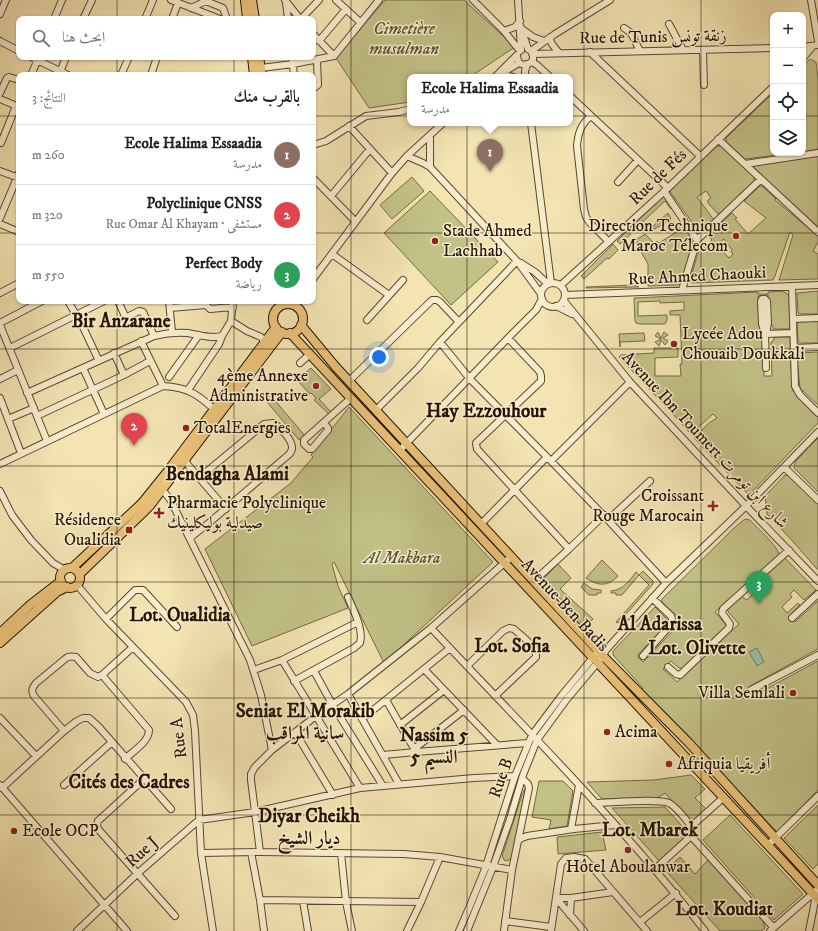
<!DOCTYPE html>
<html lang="ar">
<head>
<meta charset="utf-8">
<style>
  :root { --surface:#fff; --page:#f2f2f2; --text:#202124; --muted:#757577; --line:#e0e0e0; --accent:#d93025 }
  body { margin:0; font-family:"IM FELL DW Pica",Amiri,serif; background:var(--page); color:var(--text); direction:rtl }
  .controls { position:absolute; right:12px; top:12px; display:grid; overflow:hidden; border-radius:8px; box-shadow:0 1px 3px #0004 }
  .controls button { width:36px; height:36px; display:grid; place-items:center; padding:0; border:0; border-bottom:1px solid var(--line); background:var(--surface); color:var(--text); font:20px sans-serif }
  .you { position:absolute; left:379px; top:357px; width:14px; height:14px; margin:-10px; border:3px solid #fff; border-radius:50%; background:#1a73e8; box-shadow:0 0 0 6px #1a73e833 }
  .badge { display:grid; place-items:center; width:26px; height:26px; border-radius:50%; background:var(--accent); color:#fff; font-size:13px; font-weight:700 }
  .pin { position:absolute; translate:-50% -33px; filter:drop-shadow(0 1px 2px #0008) }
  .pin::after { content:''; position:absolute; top:21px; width:14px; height:12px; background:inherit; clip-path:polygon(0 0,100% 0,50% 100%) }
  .popup { position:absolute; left:407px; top:74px; width:166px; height:52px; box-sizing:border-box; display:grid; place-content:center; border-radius:8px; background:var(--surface); filter:drop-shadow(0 1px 3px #0005); font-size:13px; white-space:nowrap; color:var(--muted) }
  .popup b { font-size:15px; color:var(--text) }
  .popup::after { content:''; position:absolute; left:50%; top:100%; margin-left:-8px; border:8px solid transparent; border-top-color:var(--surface) }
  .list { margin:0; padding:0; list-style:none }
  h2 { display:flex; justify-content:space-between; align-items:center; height:52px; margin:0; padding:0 16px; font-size:17px }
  h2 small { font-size:13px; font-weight:400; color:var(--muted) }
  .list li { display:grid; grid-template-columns:26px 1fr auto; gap:12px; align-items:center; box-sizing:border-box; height:60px; padding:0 16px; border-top:1px solid var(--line) }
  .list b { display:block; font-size:15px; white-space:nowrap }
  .list p { margin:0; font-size:13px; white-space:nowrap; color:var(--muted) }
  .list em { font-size:13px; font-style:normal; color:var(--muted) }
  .icon { flex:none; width:22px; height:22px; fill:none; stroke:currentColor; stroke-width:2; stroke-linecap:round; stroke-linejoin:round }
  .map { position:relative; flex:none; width:818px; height:931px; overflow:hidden; direction:ltr }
  .search { position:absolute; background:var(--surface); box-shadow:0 1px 3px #0004; left:16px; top:16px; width:300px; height:44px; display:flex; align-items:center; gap:10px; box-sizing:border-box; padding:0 14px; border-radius:8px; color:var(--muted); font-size:15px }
  .panel { position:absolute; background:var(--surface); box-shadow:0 1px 3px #0004; left:16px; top:72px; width:300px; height:232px; border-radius:8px; direction:rtl }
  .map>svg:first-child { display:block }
  .green { fill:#c2c287; stroke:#736b45; fill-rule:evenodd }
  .water { fill:#9bbfab; stroke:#6b7b68 }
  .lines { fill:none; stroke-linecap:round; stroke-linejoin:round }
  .minor-casing { stroke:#58482f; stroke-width:8 }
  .major-casing { stroke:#241403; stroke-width:10 }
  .minor { stroke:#f7edcd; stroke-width:6 }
  .major { stroke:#eac279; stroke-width:8 }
  .grid { fill:none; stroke:#241403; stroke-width:1; stroke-opacity:0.55 }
  .poi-dot { fill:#8f2418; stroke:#f7edcd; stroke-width:1.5 }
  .labels { text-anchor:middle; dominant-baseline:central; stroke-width:3; stroke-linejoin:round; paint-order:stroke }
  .park-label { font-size:17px; font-style:italic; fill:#5b5131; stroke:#f7edcd }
  .street-label { font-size:17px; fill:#241403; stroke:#f7edcd }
  .poi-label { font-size:17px; fill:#241403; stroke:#f7edcd; text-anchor:start }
  .quarter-label { font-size:19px; font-weight:bold; fill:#241403; stroke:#f7edcd }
</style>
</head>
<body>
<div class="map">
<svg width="818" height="931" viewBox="0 0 818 931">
  <rect width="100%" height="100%" fill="#f3e4b2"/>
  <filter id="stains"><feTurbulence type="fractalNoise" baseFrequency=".005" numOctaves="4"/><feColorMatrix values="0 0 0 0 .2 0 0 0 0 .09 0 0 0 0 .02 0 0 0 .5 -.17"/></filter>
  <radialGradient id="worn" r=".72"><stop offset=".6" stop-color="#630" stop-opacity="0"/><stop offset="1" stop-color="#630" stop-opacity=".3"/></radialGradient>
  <path class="green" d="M385,0H464L515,47L470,77H410V102L369,108L336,58Z
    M810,59L816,62L818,78V149L803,152V66Z
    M773,93V153H793L745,159L726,142V138Z
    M717,146H722L754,176V182L721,214L717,213L708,203V200L711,198L706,191L697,197L714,220L699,232L671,193L670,190Z
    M818,156V227L753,167L755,165Z
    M412,177L424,191L392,219L380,205Z
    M760,186H762L776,199L775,200L818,236V242L813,251L818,254V279L779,280L793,235L790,232L775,276L773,280L692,283L690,279L701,244L705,247L712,240L708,235L732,213L737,218L735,219L748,234L766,218L744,201ZM724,239L732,250L731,252L733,254L729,258L717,245Z
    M430,191L498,262L451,305L384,233Z
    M664,196H665L672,207L671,209L665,201L633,231L630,228Z
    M668,213L671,219L653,230L651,228Z
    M679,218L694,240L681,283L678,285L648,286V264L636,243L638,242L636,240L645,234L654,243L657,241L659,243L681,229L678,225L682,223Z
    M627,231L631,234L620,244L617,241Z
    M613,244L618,250L609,259L607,258L584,279L581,276Z
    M634,285L639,287L586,288V287Z
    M818,291V314H801L798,313L797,293Z
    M758,292V294H768V292C775,292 785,289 789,296L790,329H773V326L770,324L768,295L758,296L759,322L763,333L764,376H772L771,342L774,340V337H790L792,388L793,391L818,415V423L751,493L748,494L694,438L709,423L717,418L713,414L691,434L672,413L676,409L673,405L668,409L619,357L621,355L654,353V348H678V357L655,358V376H681L680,364H682L680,315H670V311L684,310V302L660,303V301L638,302V316L667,315V320L665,324H639L636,323L635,321L634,298Z
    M818,320V343H799L798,340L797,322Z
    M658,332L661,338L664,332L668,335L663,338L668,341L665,345L661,340L659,346L655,342L661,339L655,336Z
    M644,333L645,341L620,342V347L619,334Z
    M818,352V405L800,388L797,359L801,353Z
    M311,368L331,389L319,399L330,411H332L329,414L314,400L316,398L311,393L310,394L297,380Z
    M267,391L305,436L299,440L262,396Z
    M349,407L493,562L384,663L334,562L332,564L338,586L348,608L252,646L205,549L291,483L313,457L311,455Z
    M818,438V492L794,468L795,462Z
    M785,475L790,476L818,503V570L788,536L767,514L765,496Z
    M745,519L750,520C757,528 778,546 779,555L715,612L728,627L684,668H679L671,661L663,669L677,682L739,624L729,613L727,609L741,596L747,600L757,590L754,587L755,583L785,558L816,590L804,600L794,590L790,594L792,597L782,607L787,613L798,603L800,605L790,615L795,622L818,601V649L750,686L753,696L818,661V790L777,832L646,694L644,696L640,692L643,688L613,655V651L655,607L670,622L650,647L647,645L637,656L643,662L682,621L662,602V599L734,528Z
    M602,560L618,576C608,587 598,586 586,578Z
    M558,564L571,578L560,589L593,619L585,627L543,579Z
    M643,571L653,581V584L618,623L616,622L649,585L639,575L622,595H616V593H611V591C623,590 629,581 636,572L639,575Z
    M584,583L592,589L601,590V593H597V595H589L581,587Z
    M691,775L705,789L695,798L706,809L691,823L665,793L659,797L655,798L604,799L601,798L587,782L654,780Z
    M539,781H563L573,791L567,826L549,829L551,820L532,817Z
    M526,786L513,852L511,859L506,861L504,860L502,856L504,850L522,795Z
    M818,805V864L813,869L784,838Z
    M665,807L690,835L660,862L612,808Z
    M730,815L803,894L774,920L703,840Z
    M602,832L606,850L558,854L557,837Z
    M680,857L695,874L708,860L763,921L765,928L761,931H720L667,872V869Z"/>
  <path class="water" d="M757,648L764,662L757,666L749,652Z"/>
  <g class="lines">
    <g class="minor-casing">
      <path id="minor" d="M171,0L220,19
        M285,0L300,19
        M336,0L361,23
        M473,0L504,31L520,51
        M518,0L521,50
        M811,0L818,41
        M286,3L288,19
        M191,8L206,1L223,8L227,19
        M0,14L6,0
        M54,19L62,0
        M83,19L92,0
        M145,19L153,0
        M172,19L178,3
        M301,19L319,0
        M669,24L683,50
        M624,28L631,33L640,51
        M522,29L533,37L544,41
        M504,31L515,27L520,21
        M313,34L334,56
        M549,38L552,44L559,53
        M0,41L19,51
        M319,41L346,9
        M803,47L818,45
        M703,50L704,85
        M531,51L555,34L610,0
        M590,52L700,156
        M533,54L773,48
        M31,57L68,75
        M292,57L294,75
        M517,57L519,63L524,65L530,63L533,60V56L531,51L528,49L520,25
        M803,58L812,47
        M532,62L537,65L550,77
        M261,68L293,64L334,56L379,0
        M500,74L513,77
        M31,75L39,57
        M59,75L66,57
        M121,75L129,57
        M151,75L157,57
        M499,75L519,63
        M495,77L517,55
        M525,77V71L527,65
        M313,89L318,85L317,61
        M0,93L7,78L9,77L19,80
        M570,96L668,188
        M0,99L19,107
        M591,116C581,124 578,133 577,146L584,209L586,217L590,223L609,242
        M531,123L551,283
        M349,126L392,173
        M430,135V167
        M718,139L818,232
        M1,143L16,106
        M313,145L326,141L366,116L399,112L410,109
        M407,156L423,163L430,167L517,261L541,294
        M745,164L818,153
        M0,171L19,178
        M313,178L355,221
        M618,182L638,160
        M664,191L697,240
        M331,196L370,149
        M0,218L19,173
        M0,224L19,232
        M332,254L389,295
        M521,263L535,272L548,284
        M313,279L392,173L407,156L443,123
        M541 295a12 12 0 1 1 24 0a12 12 0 1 1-24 0Z
        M561,285L668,188L773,87
        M792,286L795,386L800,395L818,413
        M682,290L697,240L760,180
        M0,293L19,283
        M565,295L818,285
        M68,301L83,327L99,361
        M118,301L125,316L127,317L139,311L143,312L154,336
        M169,301L172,332
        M564,301L630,382L746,506L818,581
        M295,306L298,301
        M556,306L572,314
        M170,308L206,305L210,309L233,307
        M793,319L818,318
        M367,320L403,280
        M231,321L247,331L261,337L265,342
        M0,323L42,301
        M0,325L47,441
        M765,334L793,333
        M508,338L540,372L541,376V381L476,443L477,449L569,549L604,515
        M141,341L163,386
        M440,342L470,379L551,461
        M10,348L104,301
        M794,348L818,347
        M114,353L124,375
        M300,363L310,354
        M83,368L104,414
        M766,368L765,334L762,324L761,301L762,299H765L767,301L768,323L766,334
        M169,377L199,335
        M0,379L18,370
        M349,381L432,300H437L440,302L459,322
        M630,382L551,461L608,520L666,583
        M188,390L219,344L222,336
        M27,393L154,336C166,333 176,332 188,333C200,335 211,339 222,336L231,321L233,301
        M0,398L21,453
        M376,410L418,368L440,342L517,261
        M37,416L124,375L150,361
        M8,419L34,408
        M324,423L328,428V430L312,449H309L304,444V440L351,398
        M400,450L508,338L536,310L542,299
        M184,457L188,465L226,509
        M0,464L163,386C188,387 199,395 217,412
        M784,467L818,500
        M160,486L171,501L250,660L261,695L272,750
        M0,491L12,515L31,540L53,563L65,570
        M608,520L650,481
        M481,524L547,457
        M190,538L210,522L286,457C289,455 291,453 292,449C293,440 280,427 273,423L264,424L200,477
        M534,581L569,549
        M77,585L106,619L186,702L193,715L195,731L201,853L213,931
        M792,618L818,594
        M106,619L135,590H143L177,627
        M431,628C524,727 621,824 705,931
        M643,656L673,622L671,616L652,598
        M282,660L360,788
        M467,666L503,631L509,628L514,629C521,636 537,646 536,657L495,696
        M668,667L676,674L680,675L729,628L730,624L722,613L723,609L789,550
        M424,669L497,745
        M254,670L282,660L358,622
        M314,671L332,704L383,786
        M102,675L149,730C149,742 133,751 125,759
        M294,681L354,648L360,643C364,629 353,610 348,597
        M751,690L818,655
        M348,694L399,784
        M386,700L416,752
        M0,718L36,756
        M362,719L450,648
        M400,725L444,690
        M64,731L34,696C31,691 32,688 36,683L65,659C68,656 72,656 76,657L90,673L98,677L102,675L133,647
        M295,732L333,795
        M414,749L464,710
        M383,755L416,752L528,743
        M144,779L98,821L97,825L98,829L175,916
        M0,785L127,931
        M64,785L112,742
        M2,788L64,731L77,721L83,718H89L98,726L171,809
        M595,803C608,803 659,798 669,803C678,808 685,819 692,827
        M571,829L579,785
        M691,836L773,927
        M519,840L522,838L527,836L574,829L615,825
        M768,845L818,796
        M251,852L260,900L264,931
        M260,852L251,780V774L255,767L272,750L316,716L348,694L431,628L511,557
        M201,853L260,852L404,854L440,857L512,870
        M341,853L346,902L352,931
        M655,869L689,838C692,834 691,829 694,824L724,797
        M556,898H571L613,892
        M556,898L584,931
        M260,900L421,902
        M303,901L308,931
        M570,915L571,898
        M505,921L551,927
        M640,922L676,893
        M77,931L138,873L199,820L255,812L360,788L474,778L515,776
        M407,931L421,902L440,857
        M459,931L469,908L485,869L515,776L532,735L562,695L596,654
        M467,931L493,867L510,819L523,775L537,740L567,699L603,656L606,650L666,583L746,506L818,432
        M504,931L512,870L529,788L528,784L522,778
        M551,931L561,864L566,858L574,857L585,859L647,931
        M770,931L818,889
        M809,931L815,901L813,894"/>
    </g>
    <g class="major-casing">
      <path id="major" d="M245,0L247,19
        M252,0L255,19
        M252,57L254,75
        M259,57L262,75
        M273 319a15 15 0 1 1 30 0a15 15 0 1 1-30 0Z
        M301,325L335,366L603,656L689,743L818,885
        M290,333L818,899
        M72,568L142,503L167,472L276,327
        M60 578a10 10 0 1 1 20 0a10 10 0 1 1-20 0Z
        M80,574L149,507L282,332
        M0,633L30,605L61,581
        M0,643L57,592L67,587"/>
    </g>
    <use href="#minor" class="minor"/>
    <use href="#major" class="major"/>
  </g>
  <path class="grid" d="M117,0V19M234,0V19M351,0V931M467,0V931M584,0V931M701,0V931M117,57V75M234,57V75M0,116H19M313,116H773M803,116H818M0,233H19M313,233H818M117,301V931M234,301V931M0,349H818M0,466H818M0,582H818M0,698H818M0,815H818"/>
  <g class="poi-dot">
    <circle cx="736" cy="236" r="4"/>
    <circle cx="435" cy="241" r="4"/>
    <circle cx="674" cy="344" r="4"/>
    <circle cx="316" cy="386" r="4"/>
    <circle cx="186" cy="428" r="4"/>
    <path d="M711 500h4v4h4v4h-4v4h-4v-4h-4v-4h4z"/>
    <path d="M157 507h4v4h4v4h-4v4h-4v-4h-4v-4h4z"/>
    <rect x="125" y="526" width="8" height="8" rx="2"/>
    <circle cx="793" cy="693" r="4"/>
    <circle cx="607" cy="732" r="4"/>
    <circle cx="669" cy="764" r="4"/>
    <circle cx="14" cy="831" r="4"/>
    <circle cx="628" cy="850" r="4"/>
  </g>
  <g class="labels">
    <g class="park-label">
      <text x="404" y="29">Cimetière<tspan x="404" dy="20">musulman</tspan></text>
      <text x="402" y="558">Al Makbara</text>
    </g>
    <g class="street-label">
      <text transform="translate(653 37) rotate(-1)">Rue de Tunis زنقة تونس</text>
      <text transform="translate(658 177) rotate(-44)">Rue de Fés</text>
      <text transform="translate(697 276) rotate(-3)">Rue Ahmed Chaouki</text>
      <text transform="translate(705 440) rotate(47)">Avenue Ibn Toumert شارع ابن تومرت</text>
      <text transform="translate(565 605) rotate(47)">Avenue Ben Badis</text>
      <text transform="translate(179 738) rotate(-97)">Rue A</text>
      <text transform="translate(501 778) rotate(-71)">Rue B</text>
      <text transform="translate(142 852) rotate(-42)">Rue J</text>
    </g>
    <g class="poi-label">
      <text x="728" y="226" text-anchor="end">Direction Technique<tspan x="728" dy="20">Maroc Télecom</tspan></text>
      <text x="443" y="231">Stade Ahmed<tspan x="443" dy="20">Lachhab</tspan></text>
      <text x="682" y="334">Lycée Adou<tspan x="682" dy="20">Chouaib Doukkali</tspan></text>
      <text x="308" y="376" text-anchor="end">4ème Annexe<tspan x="308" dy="20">Administrative</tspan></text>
      <text x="194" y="428">TotalEnergies</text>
      <text x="704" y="496" text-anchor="end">Croissant<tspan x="704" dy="20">Rouge Marocain</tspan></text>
      <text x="167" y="503">Pharmacie Polyclinique<tspan x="167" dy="20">صيدلية بوليكلينيك</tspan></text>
      <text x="121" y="520" text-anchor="end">Résidence<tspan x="121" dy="20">Oualidia</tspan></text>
      <text x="785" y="693" text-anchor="end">Villa Semlali</text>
      <text x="615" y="732">Acima</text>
      <text x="677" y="764">Afriquia أفريقيا</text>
      <text x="22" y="831">Ecole OCP</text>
      <text x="628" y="867" text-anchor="middle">Hôtel Aboulanwar</text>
    </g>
    <g class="quarter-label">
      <text x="121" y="321">Bir Anzarane</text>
      <text x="486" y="411">Hay Ezzouhour</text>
      <text x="227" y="474">Bendagha Alami</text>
      <text x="180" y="615">Lot. Oualidia</text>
      <text x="660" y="624">Al Adarissa</text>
      <text x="512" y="646">Lot. Sofia</text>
      <text x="697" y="648">Lot. Olivette</text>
      <text x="305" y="711">Seniat El Morakib<tspan x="305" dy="22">سانية المراقب</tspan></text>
      <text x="434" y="735">Nassim 5<tspan x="434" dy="22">النسيم 5</tspan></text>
      <text x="129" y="782">Cités des Cadres</text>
      <text x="309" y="816">Diyar Cheikh<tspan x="309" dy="22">ديار الشيخ</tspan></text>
      <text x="650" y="830">Lot. Mbarek</text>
      <text x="724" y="909">Lot. Koudiat</text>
    </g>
  </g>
  <rect width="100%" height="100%" filter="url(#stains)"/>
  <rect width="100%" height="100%" fill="url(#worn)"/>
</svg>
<div class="controls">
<button>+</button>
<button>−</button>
<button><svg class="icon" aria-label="locate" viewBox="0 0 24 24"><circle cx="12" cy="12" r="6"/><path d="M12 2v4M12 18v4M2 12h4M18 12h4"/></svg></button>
<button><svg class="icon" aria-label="layers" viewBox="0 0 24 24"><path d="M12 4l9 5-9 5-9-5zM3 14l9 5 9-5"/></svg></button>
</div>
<div class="you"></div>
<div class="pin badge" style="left:490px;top:172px;background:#8d6e63">1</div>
<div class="popup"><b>Ecole Halima Essaadia</b>مدرسة</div>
<div class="pin badge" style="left:134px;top:446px;background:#e0444e">2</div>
<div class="pin badge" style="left:759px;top:604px;background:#2e9e5b">3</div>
<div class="search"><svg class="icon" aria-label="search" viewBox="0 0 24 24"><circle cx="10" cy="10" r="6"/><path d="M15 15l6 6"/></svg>ابحث هنا</div>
<section class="panel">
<h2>بالقرب منك<small>النتائج: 3</small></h2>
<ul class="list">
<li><span class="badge" style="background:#8d6e63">1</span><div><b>Ecole Halima Essaadia</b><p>مدرسة</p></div><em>260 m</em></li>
<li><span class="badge" style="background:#e0444e">2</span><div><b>Polyclinique CNSS</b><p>مستشفى · Rue Omar Al Khayam</p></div><em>320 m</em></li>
<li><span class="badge" style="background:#2e9e5b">3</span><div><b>Perfect Body</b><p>رياضة</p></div><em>550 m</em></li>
</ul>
</section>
</div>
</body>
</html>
